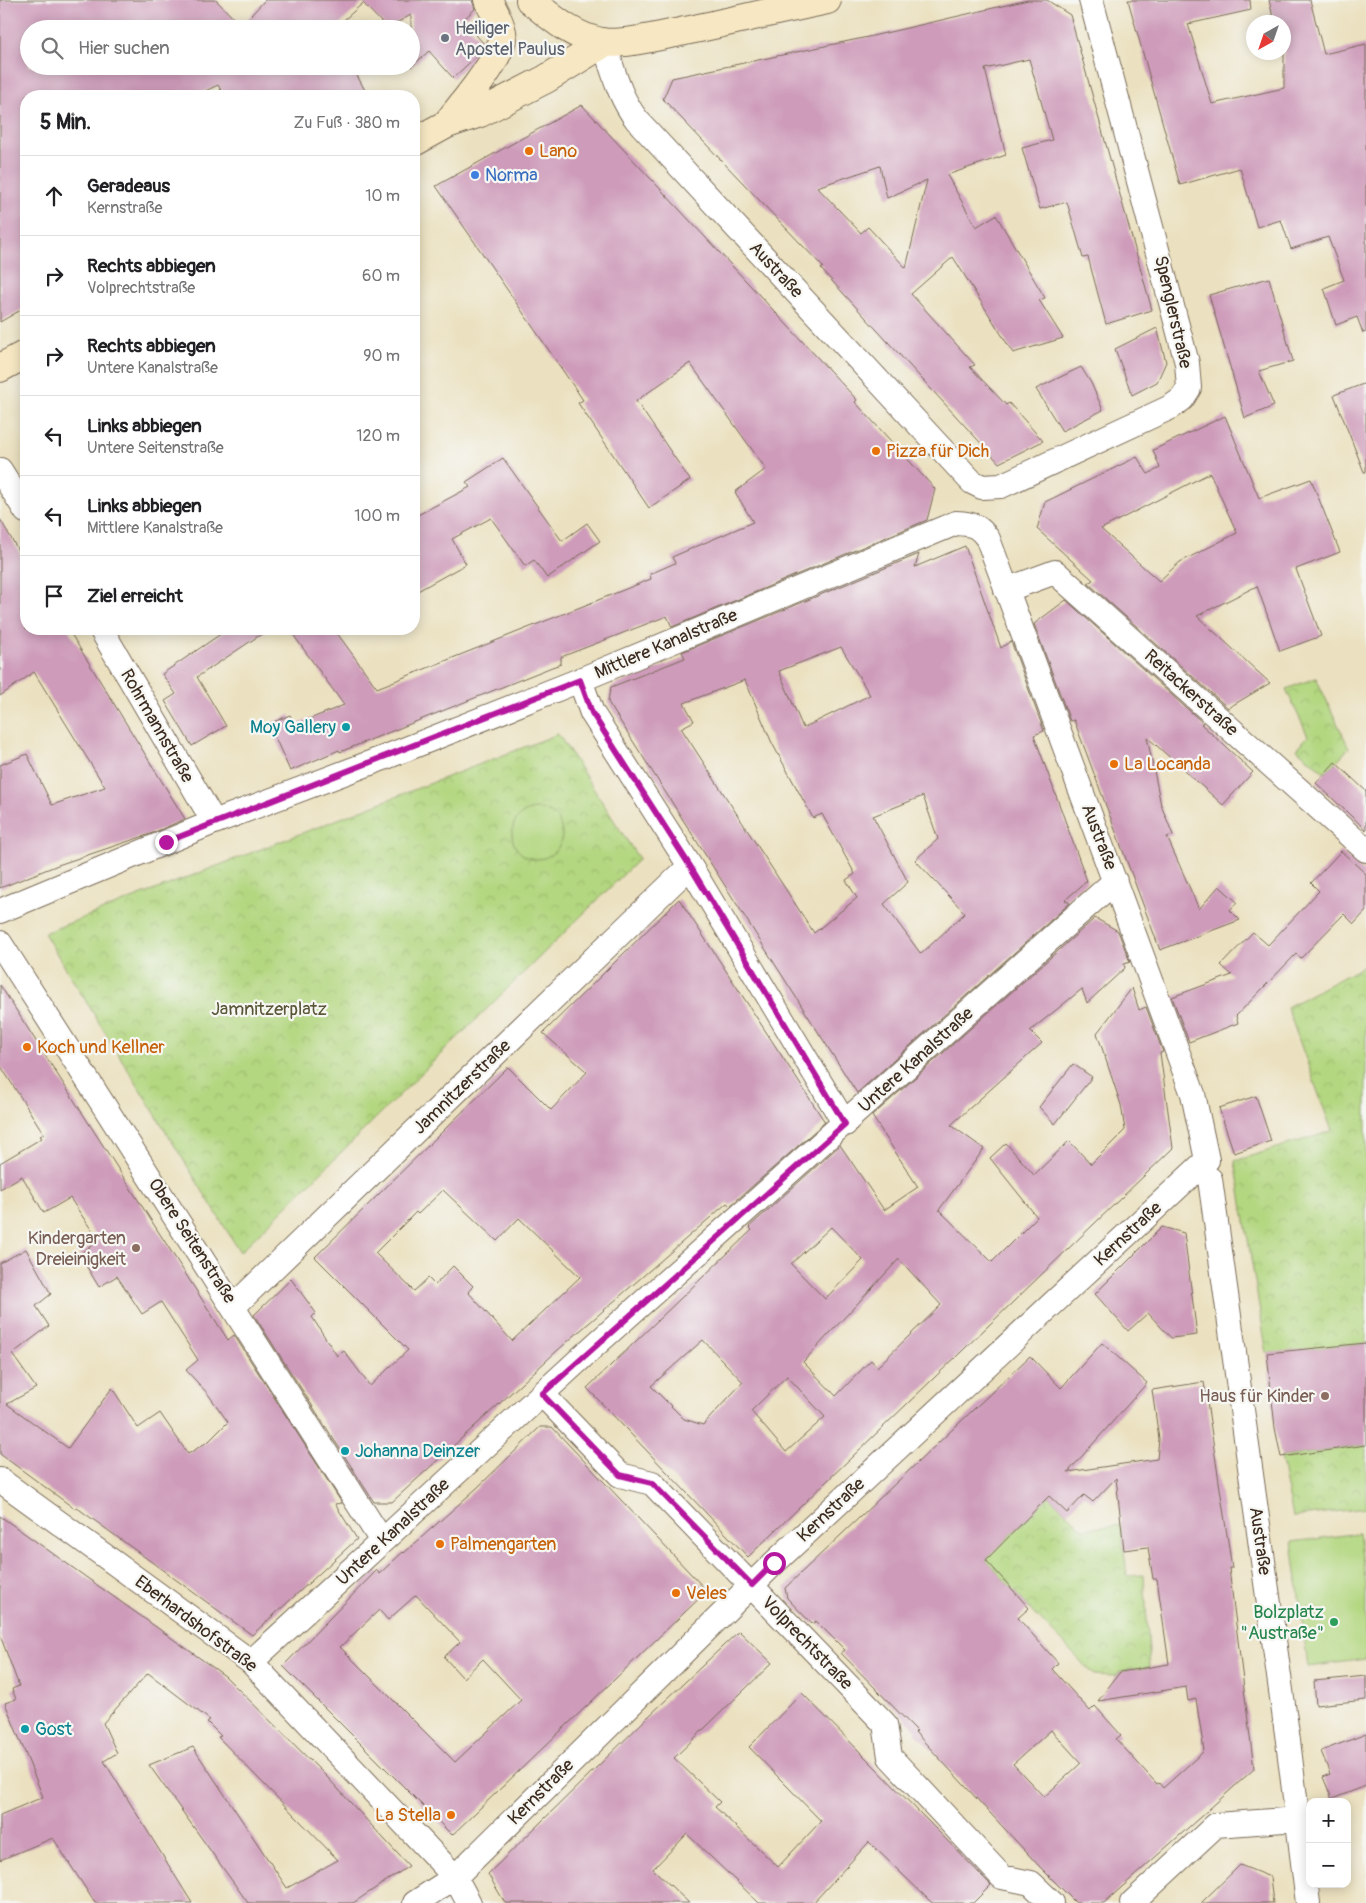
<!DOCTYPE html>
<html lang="de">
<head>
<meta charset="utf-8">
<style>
  :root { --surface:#fff; --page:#f6f6f6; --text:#202124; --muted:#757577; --line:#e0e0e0 }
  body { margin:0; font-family:Pangolin,sans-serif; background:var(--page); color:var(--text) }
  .controls { position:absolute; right:15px; bottom:15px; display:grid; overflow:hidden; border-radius:10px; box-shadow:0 2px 12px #0003 }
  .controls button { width:45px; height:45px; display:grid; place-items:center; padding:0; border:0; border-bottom:1px solid var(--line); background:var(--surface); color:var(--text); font:25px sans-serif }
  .compass { position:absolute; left:1246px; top:15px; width:45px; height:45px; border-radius:50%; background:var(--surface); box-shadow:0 2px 12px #0003; rotate:220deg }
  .stop { position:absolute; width:15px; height:15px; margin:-11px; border:4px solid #b5179e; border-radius:50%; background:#fff }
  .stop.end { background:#b5179e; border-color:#fff; box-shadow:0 1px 5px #0008 }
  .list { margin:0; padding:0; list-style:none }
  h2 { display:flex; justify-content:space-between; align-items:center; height:65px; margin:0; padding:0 20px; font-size:21px }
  h2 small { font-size:16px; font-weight:400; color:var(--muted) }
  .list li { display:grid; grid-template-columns:32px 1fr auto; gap:15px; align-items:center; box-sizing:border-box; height:80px; padding:0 20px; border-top:1px solid var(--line) }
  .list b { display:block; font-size:19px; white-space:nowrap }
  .list p { margin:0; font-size:16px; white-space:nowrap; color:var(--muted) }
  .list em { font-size:16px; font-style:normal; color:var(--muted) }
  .icon { flex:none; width:28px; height:28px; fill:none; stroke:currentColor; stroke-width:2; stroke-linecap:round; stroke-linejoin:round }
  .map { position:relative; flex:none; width:1366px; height:1903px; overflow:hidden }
  .search { position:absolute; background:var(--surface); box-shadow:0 2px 12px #0003; left:20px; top:20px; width:400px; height:55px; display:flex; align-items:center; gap:12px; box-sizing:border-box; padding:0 18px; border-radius:28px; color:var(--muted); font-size:19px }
  .panel { position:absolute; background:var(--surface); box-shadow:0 2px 12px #0003; left:20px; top:90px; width:400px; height:545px; border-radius:20px }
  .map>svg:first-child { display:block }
  .park { fill:url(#park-crowns); stroke:#77804f }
  .garden { fill:#b3d780; stroke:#77804f }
  .building { fill:#ce9bba; fill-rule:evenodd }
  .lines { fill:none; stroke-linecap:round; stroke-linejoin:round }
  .street-casing { stroke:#796a57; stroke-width:26 }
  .secondary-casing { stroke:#796a57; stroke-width:30 }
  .street { stroke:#fff; stroke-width:24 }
  .secondary { stroke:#f7e8c3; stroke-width:28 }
  .route { stroke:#b5179e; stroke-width:6 }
  .worship-dot { fill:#6b7280; stroke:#f6f6f2; stroke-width:2 }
  .food-dot { fill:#e8710a; stroke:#f6f6f2; stroke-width:2 }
  .shop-dot { fill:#3f7fe0; stroke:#f6f6f2; stroke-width:2 }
  .culture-dot { fill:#0f9aa8; stroke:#f6f6f2; stroke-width:2 }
  .education-dot { fill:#8d6e63; stroke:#f6f6f2; stroke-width:2 }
  .leisure-dot { fill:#2e9e5b; stroke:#f6f6f2; stroke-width:2 }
  .labels { text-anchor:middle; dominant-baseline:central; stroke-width:4.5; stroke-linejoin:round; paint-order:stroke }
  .worship-label { font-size:18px; fill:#5b616d; stroke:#f6f6f2; text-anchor:start }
  .food-label { font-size:18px; fill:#c56008; stroke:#f6f6f2; text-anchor:start }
  .shop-label { font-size:18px; fill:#366cbe; stroke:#f6f6f2; text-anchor:start }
  .street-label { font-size:18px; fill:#3b2a1e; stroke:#f6f6f2 }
  .culture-label { font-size:18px; fill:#0d838f; stroke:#f6f6f2; text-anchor:start }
  .park-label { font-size:18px; fill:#595536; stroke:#f6f6f2 }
  .education-label { font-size:18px; fill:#785e54; stroke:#f6f6f2; text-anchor:end }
  .leisure-label { font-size:18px; fill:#27864d; stroke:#f6f6f2; text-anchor:end }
</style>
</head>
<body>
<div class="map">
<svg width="1366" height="1903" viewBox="0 0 1366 1903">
  <defs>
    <pattern id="park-crowns" width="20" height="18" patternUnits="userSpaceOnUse" patternTransform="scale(1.25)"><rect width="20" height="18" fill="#b3d780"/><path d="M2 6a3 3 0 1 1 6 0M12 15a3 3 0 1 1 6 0" fill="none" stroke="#9bb96e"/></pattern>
  </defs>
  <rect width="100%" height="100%" fill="#f6f6f2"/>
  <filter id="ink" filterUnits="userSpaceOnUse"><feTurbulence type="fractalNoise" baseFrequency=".02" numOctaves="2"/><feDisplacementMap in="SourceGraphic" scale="10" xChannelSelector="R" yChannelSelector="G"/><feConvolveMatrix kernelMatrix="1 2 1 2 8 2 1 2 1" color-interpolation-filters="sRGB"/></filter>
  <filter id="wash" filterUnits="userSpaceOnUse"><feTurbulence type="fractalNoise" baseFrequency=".0096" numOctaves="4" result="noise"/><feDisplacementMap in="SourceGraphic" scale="20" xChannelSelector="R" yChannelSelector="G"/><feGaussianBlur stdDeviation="1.12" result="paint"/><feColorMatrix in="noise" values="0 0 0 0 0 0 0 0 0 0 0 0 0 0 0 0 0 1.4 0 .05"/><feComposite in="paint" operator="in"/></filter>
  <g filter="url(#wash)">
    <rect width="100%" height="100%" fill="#ebe1c0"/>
    <path class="park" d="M1316,678L1349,748L1325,773L1297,749L1308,736L1286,689Z
      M558,734L639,859L240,1252L44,933Z
      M1362,967L1366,968V1343L1267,1354L1235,1161L1332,1131L1287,1007Z
      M1366,1445V1508L1293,1517L1281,1457Z
      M1049,1496L1083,1529L1121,1525L1127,1576L1144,1575L1150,1667L1120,1672L1116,1676L1094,1675L1029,1608L986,1560Z"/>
    <path class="garden" d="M512 834a25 25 0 1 1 50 0a25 25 0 1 1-50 0Z
      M1359,1533L1366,1584V1659L1308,1667L1292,1542Z"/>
    <g id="blocks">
      <path class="building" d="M0,0H216L241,26L265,0H472L475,9L463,20L484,44L480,53L453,78L429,51L411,67V15L387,28L363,3L334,29H29V66H352L368,96H224L218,85L195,96H26V307L0,322Z
        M1028,0H1047L1070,15L1152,310L1106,324L1088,257L1083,258L1067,202L1040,209L1022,148L1052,140L1029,59L985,69L1006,155L947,175L976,227L996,215L1045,298L1039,300L1063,338L1013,353L953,257L911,294L975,365L970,367L1006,405L1009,403L1043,441L999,463L821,269L823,267L663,99L672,78L868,37ZM880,166L887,198L927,180L906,268L868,227L861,233L817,187Z
        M1128,0H1250L1251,10L1188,24L1212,104L1284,88V22H1274L1269,0H1310L1324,54L1366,44V332L1363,333L1357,317L1336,325L1324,288L1344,280L1328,237L1291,249L1281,220L1257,227L1240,168L1180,185Z
        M582,105L857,400L855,402L935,489L927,520L672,627L667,616L561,657V664L552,667L340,752L339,750L290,771L269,724L290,715L295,725L344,705L289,629H334L377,688L651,579L650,574L675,563L672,557L753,522L735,492L766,469L690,363L636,401L690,480L649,508L578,403L583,400L436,186Z
        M1269,278L1293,361L1259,371L1274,406L1245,418L1209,295Z
        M1157,328L1166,362L1157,382L1132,395L1115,349Z
        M1081,367L1091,383L1103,410L1062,431L1036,389Z
        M1366,383V472H1364L1334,395Z
        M1225,416L1259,498L1311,479L1340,552L1296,569L1321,636L1280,651L1257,586L1197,616L1270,683L1228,708L1088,583L1093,580L1037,529L1045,502L1137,457L1148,474L1160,468L1153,450ZM1210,473L1237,533L1180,562L1159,581L1101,529Z
        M503,458L562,541L587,523L600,541L547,578L534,560L525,566L491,518L452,539L466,564L414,593V517L470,487L466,482Z
        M0,519L26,564V629H68L185,819L153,833L58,865L0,888V765L27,754L52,805L105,787L34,672L0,696Z
        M965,546L1001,648L1011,641L1044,731L1034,735L1087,881L1065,900L1070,903L857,1093L608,702L609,695L611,687L685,658L682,652L919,554L915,567ZM841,647L870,695L803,728L779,671ZM745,680L772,743L813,818L822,814L855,874L846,880L857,898L814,933L681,728L694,721L684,703ZM923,796L938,839L915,860L965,913L921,954L884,904L908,882L873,816Z
        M1066,600L1203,723L1201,724L1253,772L1223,805L1147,737L1161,805L1173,835L1167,837L1199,909L1219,886L1237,902L1230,910L1240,920L1160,950L1074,720L1070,721L1034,624Z
        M228,629H269L197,677L226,726L192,746L165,701L176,694L162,674Z
        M1335,762L1366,791V830L1316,783Z
        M1341,851L1366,874V911L1354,924L1344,914L1301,958L1296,954L1236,1016L1238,1023L1189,1042L1172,997L1232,975L1221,965L1253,932L1268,945L1319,891L1311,883Z
        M679,899L825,1122L730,1206L727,1203L558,1350L392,1502H374L254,1315L291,1279L316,1313L312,1317L337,1356L344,1351L370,1386L408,1350L315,1257L508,1067L551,1110L587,1072L543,1033ZM443,1190L497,1241L519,1218L580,1277L512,1341L468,1292L473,1286L453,1266L435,1285L428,1278L414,1291L375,1253L416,1212L418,1214Z
        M1095,918L1118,931L1130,962L1124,964L1125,968L1087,1003L1082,989L1030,1031L1042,1043L951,1125L984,1149L939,1210L992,1262L1037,1217L990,1158L1006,1143L1034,1175L1069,1141L1091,1164L1125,1130L1121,1105L1097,1033L1132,988L1139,1010L1146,1007L1163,1052L1160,1053L1173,1148L748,1557L587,1388L752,1230L749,1227L840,1145L884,1210L918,1187L872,1116ZM831,1227L863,1260L825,1299L791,1264ZM899,1259L941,1305L877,1367L871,1360L836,1396L803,1362ZM703,1340L743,1382L703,1425L684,1419L651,1386ZM787,1376L825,1417L786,1452L751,1411Z
        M0,985L228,1340L234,1335L342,1503L335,1504L357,1539L252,1635L76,1507L75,1509L0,1454V1263L26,1249L51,1294L36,1306L49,1326L12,1354L36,1388L7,1404L68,1448L112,1388L138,1428L160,1413L188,1454L209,1441L228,1422L208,1394L186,1370L198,1360L161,1302L142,1314L117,1276L99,1287L79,1254L99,1241L70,1198L44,1213L22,1176L0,1189V1163L42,1138L40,1136L44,1134L0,1065Z
        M1073,1064L1092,1077L1055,1124L1039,1107Z
        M1256,1096L1271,1141L1234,1153L1219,1108Z
        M1162,1227L1184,1233L1197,1335L1171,1338L1148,1313L1128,1331L1095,1294Z
        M1102,1343L1147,1383L1068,1472L1157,1459L1159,1439L1152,1390L1204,1382L1232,1568H1229L1254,1769L1104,1903H1076L1040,1867L915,1732L917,1731L841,1653L845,1650L816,1621L812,1624L787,1598L785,1588L1030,1356L1061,1388ZM1116,1478L1124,1550L1148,1547L1153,1579H1157L1169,1664L1120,1672L1098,1701L1186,1687L1188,1701L1196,1699L1204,1751L1163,1788L1159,1783L1157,1784L1116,1739L1121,1735L1095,1706L1090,1711L1052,1669L1058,1663L1018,1618L1029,1608L986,1560L1049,1496L1067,1513L1084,1495L1093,1502ZM1051,1730L1081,1763L1044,1797L1013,1764Z
        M1366,1343V1445L1281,1457L1275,1428L1267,1353Z
        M540,1427H552L707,1591L452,1835L283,1666L377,1570L379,1574L403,1552L404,1553L477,1488ZM416,1595L460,1642L444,1657L463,1678L483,1659L521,1700L455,1762L340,1647L379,1610L388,1620Z
        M0,1516L225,1676L327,1777L409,1866L353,1903H248L149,1765L193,1747L287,1888L338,1860L218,1737L221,1736L207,1722L210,1720L148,1673L103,1723L117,1753L104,1761L192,1903H95L53,1838L0,1860V1815L43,1797L5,1703L16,1699L12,1689L19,1686L0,1635Z
        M739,1631L772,1663L674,1758L720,1802L715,1807L778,1867L821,1821L749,1747L802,1693L991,1885L973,1903H932L869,1842L813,1903H759L687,1834L653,1869L689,1903H505L488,1874L648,1717Z
        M1366,1676V1700L1316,1705L1314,1681Z
        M1366,1734V1786L1332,1799L1323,1777L1330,1774L1321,1751Z
        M1240,1865L1270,1877L1273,1903H1201Z"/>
    </g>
  </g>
  <g filter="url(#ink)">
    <use href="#blocks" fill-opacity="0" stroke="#796a57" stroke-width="1"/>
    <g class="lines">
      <g class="street-casing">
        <path id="street" d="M604,43C613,70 619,97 637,120L972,482L982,487L1001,486L1171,407L1182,399L1189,388L1187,363L1091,0
          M0,470L26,511
          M1006,590L1055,572L1366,850
          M101,629L214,822
          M580,680L592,713L690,866L845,1124
          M0,911L214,822L386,757L580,680L956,523C973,524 978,525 988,539L1193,1094L1207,1160L774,1563L455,1877L415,1903
          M0,943L382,1541
          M1210,1179L1288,1741L1308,1903
          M233,1307L690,866
          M542,1394L620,1475L652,1483L885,1724L890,1757L1002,1877L1031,1883L1052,1903
          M0,1480L251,1662L455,1877L469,1903
          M251,1662L593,1347L1115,881
          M1132,1903L1216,1825L1298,1819"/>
      </g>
      <g class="secondary-casing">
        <path id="secondary" d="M530,0C552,18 573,37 602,42C621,46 664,35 685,31C732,21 779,10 827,0
          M447,124C460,106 507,54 502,32C500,21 493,10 488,0
          M414,142L447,124L480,113L546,79L604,43
          M0,368L26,354"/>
      </g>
      <use href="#street" class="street"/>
      <use href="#secondary" class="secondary"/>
    </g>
  </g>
  <g class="lines" filter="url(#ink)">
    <path class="route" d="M166,842L580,680L592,713L690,866L845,1124L542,1394L620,1475L652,1483L752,1585L774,1563"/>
  </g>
  <circle class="worship-dot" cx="445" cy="38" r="5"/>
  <g class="food-dot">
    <circle cx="529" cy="151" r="5"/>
    <circle cx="876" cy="451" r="5"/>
    <circle cx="1114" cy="764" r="5"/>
    <circle cx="27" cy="1047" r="5"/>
    <circle cx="440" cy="1544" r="5"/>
    <circle cx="676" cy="1593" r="5"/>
    <circle cx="451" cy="1815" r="5"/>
  </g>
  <circle class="shop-dot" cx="475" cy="175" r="5"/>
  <g class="culture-dot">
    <circle cx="346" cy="727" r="5"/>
    <circle cx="345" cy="1451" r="5"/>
    <circle cx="25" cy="1729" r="5"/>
  </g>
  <g class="education-dot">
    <circle cx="136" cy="1248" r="5"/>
    <circle cx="1325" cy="1396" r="5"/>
  </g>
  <circle class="leisure-dot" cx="1334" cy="1622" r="5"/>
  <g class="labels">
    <g class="worship-label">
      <text x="455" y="28">Heiliger<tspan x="455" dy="21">Apostel Paulus</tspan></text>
    </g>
    <g class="food-label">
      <text x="539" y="151">Lano</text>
      <text x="886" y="451">Pizza für Dich</text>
      <text x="1124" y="764">La Locanda</text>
      <text x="37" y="1047">Koch und Kellner</text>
      <text x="450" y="1544">Palmengarten</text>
      <text x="686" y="1593">Veles</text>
      <text x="441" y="1815" text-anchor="end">La Stella</text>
    </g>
    <g class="shop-label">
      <text x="485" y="175">Norma</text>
    </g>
    <g class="street-label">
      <text transform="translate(776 270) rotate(47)">Austraße</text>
      <text transform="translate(1173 312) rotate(77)">Spenglerstraße</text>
      <text transform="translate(666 644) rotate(-23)">Mittlere Kanalstraße</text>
      <text transform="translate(1191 693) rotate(42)">Reitackerstraße</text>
      <text transform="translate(157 726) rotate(60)">Rohrmannstraße</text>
      <text transform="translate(1099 837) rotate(69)">Austraße</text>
      <text transform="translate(916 1060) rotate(-42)">Untere Kanalstraße</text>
      <text transform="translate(462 1087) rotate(-44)">Jamnitzerstraße</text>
      <text transform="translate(1128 1234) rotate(-43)">Kernstraße</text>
      <text transform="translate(192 1241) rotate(57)">Obere Seitenstraße</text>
      <text transform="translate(831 1510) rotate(-43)">Kernstraße</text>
      <text transform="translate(393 1532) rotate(-43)">Untere Kanalstraße</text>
      <text transform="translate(1260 1541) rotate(82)">Austraße</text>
      <text transform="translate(196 1624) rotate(37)">Eberhardshofstraße</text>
      <text transform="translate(807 1643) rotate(46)">Volprechtstraße</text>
      <text transform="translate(541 1792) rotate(-45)">Kernstraße</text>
    </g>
    <g class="culture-label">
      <text x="336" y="727" text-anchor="end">Moy Gallery</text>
      <text x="355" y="1451">Johanna Deinzer</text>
      <text x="35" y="1729">Gost</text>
    </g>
    <g class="park-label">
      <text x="269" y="1009">Jamnitzerplatz</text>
    </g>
    <g class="education-label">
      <text x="126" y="1238">Kindergarten<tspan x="126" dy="21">Dreieinigkeit</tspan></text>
      <text x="1315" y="1396">Haus für Kinder</text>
    </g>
    <g class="leisure-label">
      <text x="1324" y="1612">Bolzplatz<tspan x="1324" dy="21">"Austraße"</tspan></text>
    </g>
  </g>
</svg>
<div class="controls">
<button>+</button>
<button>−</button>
</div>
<svg class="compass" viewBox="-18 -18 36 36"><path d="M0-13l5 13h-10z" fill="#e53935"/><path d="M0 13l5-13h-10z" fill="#757577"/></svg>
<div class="stop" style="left:774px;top:1563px"></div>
<div class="stop end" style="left:166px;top:842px"></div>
<div class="search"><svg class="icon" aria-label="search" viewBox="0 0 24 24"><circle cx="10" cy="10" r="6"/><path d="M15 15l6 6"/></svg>Hier suchen</div>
<section class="panel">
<h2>5 Min.<small>Zu Fuß · 380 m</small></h2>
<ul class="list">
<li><svg class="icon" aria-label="ahead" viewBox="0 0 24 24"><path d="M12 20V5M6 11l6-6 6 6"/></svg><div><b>Geradeaus</b><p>Kernstraße</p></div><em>10 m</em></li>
<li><svg class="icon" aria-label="right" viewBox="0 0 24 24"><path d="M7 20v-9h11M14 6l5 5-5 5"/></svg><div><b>Rechts abbiegen</b><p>Volprechtstraße</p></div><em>60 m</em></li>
<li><svg class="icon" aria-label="right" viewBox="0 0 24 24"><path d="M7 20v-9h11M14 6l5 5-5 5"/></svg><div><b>Rechts abbiegen</b><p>Untere Kanalstraße</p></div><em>90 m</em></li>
<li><svg class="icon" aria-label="left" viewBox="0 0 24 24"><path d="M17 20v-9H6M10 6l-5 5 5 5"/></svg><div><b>Links abbiegen</b><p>Untere Seitenstraße</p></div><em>120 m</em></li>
<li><svg class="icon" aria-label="left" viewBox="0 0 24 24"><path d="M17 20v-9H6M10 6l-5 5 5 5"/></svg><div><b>Links abbiegen</b><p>Mittlere Kanalstraße</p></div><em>100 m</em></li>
<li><svg class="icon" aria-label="arrive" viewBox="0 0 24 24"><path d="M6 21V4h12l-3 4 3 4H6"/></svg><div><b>Ziel erreicht</b></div></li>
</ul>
</section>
</div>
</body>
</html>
